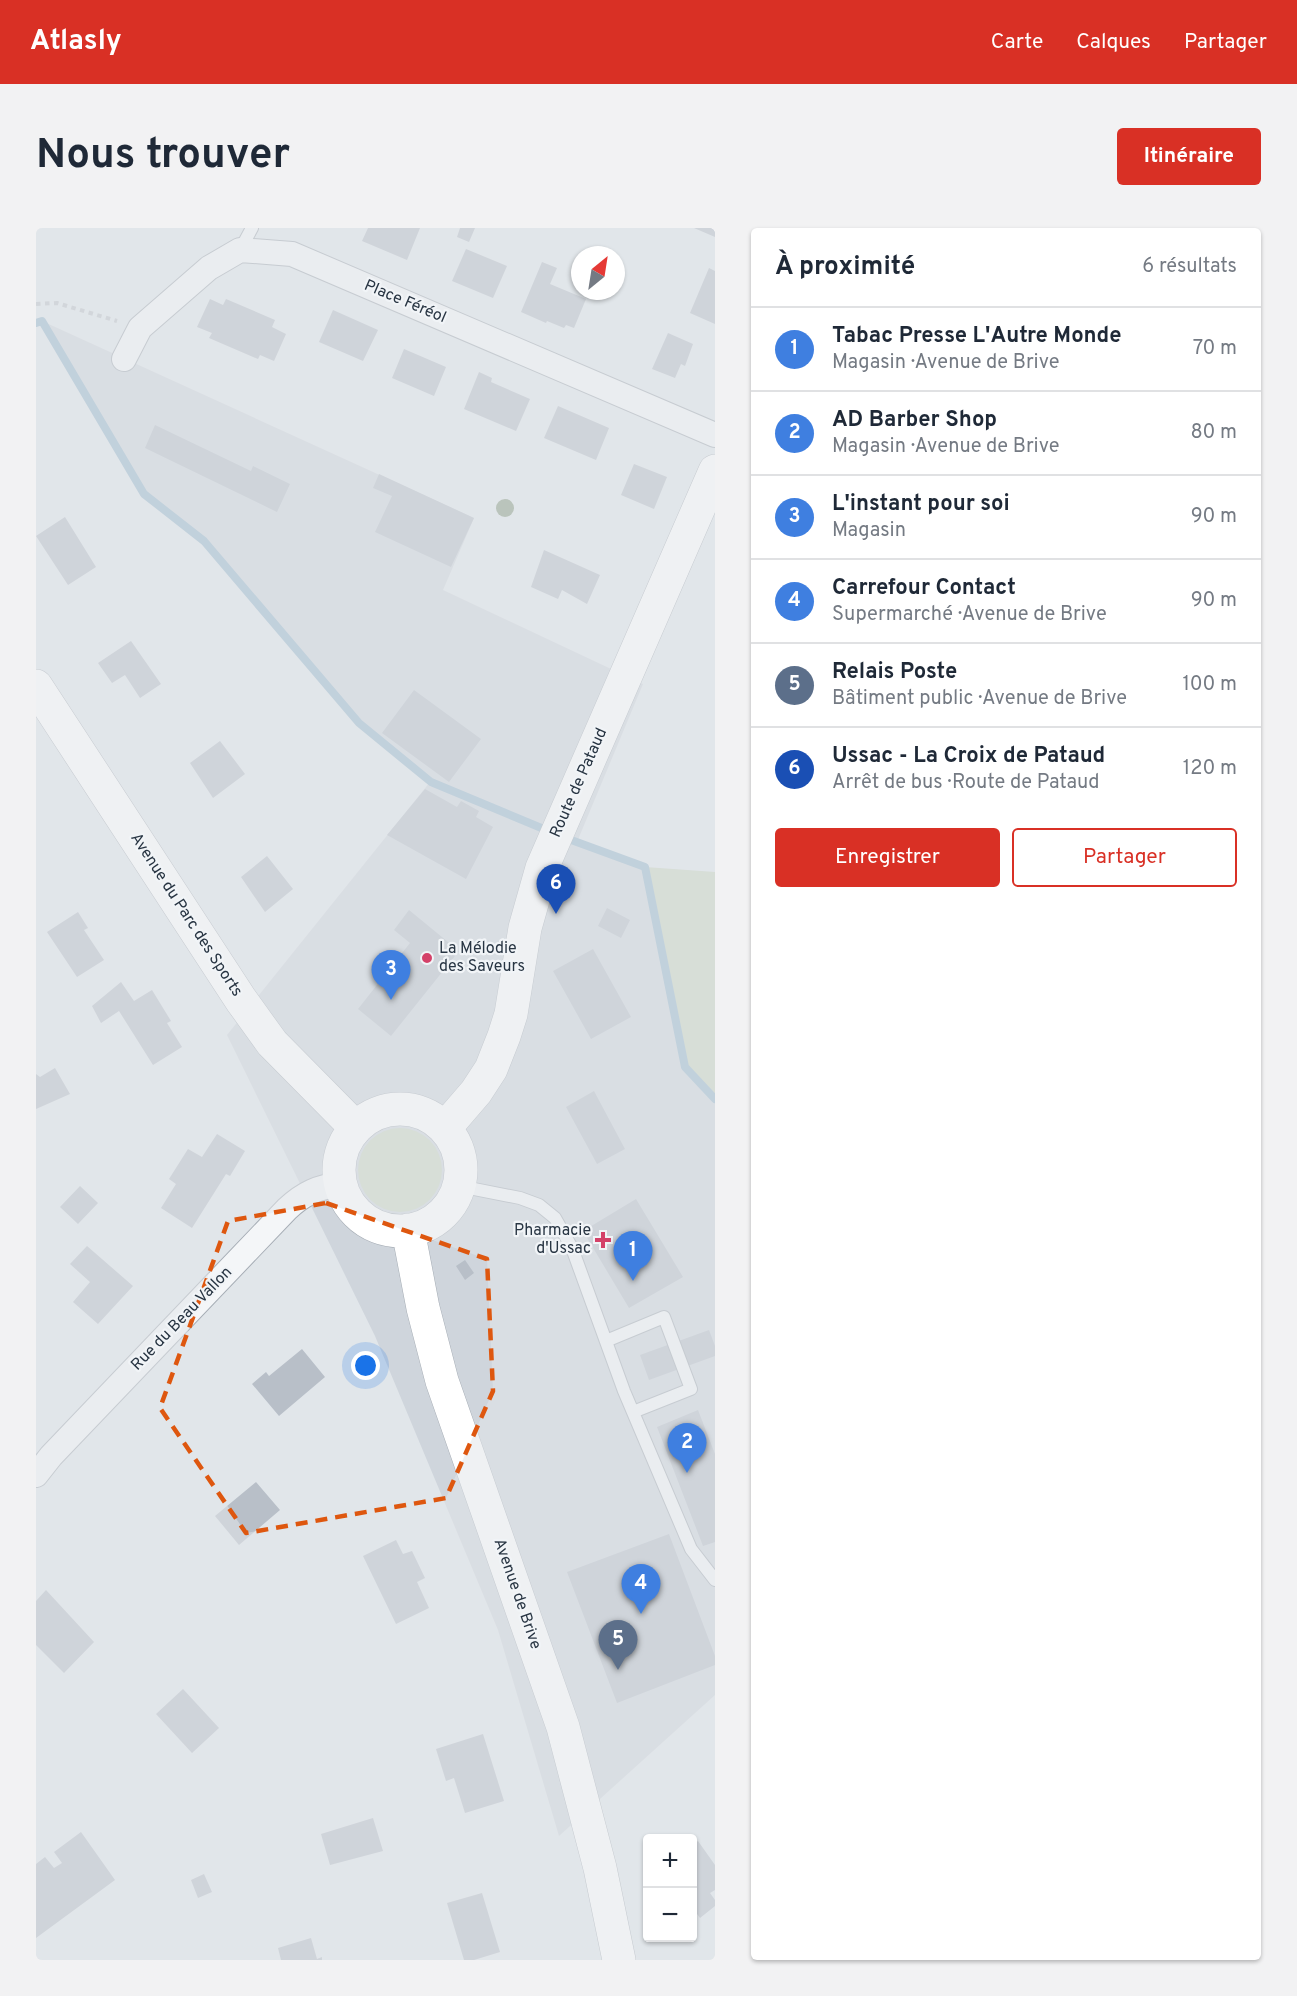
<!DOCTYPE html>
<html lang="fr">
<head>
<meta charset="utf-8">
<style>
  :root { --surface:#fff; --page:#f2f2f3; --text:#1f2937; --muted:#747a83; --line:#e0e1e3; --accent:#d93025 }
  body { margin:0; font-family:Overpass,sans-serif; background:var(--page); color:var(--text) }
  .controls { position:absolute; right:18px; bottom:18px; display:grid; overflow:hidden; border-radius:6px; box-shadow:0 2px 4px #0004 }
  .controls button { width:54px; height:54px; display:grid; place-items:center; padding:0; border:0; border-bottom:2px solid var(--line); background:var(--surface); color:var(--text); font:30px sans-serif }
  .compass { position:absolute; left:535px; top:18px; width:54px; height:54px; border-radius:50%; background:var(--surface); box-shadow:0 2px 4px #0004; rotate:30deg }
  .you { position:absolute; left:330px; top:1138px; width:21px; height:21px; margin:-15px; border:4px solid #fff; border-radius:50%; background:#1a73e8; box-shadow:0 0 0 9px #1a73e833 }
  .badge { display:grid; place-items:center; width:39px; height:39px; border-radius:50%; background:var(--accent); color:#fff; font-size:20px; font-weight:700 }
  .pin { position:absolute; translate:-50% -50px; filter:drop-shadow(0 2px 3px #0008) }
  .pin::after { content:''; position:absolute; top:32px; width:21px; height:18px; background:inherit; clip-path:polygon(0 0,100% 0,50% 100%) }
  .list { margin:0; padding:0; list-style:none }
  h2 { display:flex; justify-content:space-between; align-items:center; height:78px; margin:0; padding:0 24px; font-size:26px }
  h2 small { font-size:20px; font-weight:400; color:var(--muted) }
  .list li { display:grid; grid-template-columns:39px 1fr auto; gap:18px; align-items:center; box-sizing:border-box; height:84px; padding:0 24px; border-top:2px solid var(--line) }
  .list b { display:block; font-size:22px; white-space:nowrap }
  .list p { margin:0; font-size:20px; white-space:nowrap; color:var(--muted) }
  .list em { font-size:20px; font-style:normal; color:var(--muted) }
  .actions { display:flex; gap:12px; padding:18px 24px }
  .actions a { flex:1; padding:14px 0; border:2px solid var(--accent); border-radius:6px; text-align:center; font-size:21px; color:var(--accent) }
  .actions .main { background:var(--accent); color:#fff }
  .map { position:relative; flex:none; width:679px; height:1732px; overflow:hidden; border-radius:6px }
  header { display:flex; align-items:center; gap:36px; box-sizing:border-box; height:84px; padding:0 30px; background:var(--accent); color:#fff }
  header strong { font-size:28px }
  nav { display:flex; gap:33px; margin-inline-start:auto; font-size:21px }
  .intro { display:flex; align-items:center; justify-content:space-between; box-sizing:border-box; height:144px; padding:0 36px }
  h1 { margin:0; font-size:42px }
  .button { padding:15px 27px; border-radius:6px; background:var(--accent); color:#fff; font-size:21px; font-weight:700 }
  main { display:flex; gap:36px; padding:0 36px }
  aside { flex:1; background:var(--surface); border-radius:6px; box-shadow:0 2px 4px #0004 }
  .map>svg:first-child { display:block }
  .built { fill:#cfd5dc }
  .green { fill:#c9d4c2 }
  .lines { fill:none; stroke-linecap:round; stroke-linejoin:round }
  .stream { stroke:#9ab8cc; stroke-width:8 }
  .building { fill:#b8bfc8 }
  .lane-casing { stroke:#a6adb5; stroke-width:14 }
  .street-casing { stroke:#a6adb5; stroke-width:26 }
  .secondary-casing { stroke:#a6adb5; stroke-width:34 }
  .path { stroke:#bfc4c9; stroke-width:4; stroke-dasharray:4.5 4.5; stroke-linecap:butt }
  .lane { stroke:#f4f6f8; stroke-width:12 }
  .street { stroke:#f4f6f8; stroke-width:24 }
  .secondary { stroke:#fff; stroke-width:33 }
  .tree { fill:#8a9c86 }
  .marked { fill:none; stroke:#de570f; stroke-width:4.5; stroke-dasharray:12 8; stroke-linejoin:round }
  .poi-dot { fill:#d44169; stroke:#f1f4f7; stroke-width:2 }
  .labels { text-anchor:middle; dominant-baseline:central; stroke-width:4.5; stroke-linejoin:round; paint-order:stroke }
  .street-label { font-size:16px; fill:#283543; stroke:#f1f4f7 }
  .poi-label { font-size:16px; fill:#283543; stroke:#f1f4f7; text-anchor:start }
</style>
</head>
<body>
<header>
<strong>Atlasly</strong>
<nav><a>Carte</a><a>Calques</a><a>Partager</a></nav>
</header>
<div class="intro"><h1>Nous trouver</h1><a class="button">Itinéraire</a></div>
<main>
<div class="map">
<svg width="679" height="1732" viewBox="0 0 679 1732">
  <rect width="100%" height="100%" fill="#e1e6ea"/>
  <path class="built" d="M6,93L438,290L407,362L607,456L541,614L609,639L649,839L679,871V1467L523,1608L462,1402L339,1108L191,807L394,554L323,495L168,313L108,266Z"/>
  <path class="green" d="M609,639L679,644V871L649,839Z
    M322 942a42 42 0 1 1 84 0a42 42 0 1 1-84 0Z"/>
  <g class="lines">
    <path class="stream" d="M0,95L6,93L108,266L168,313L323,495L395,554L515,604
      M527,609L609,639L649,839L679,871"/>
  </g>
  <path class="building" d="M332,0H384L371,32L326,13Z
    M424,0H439L433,14L421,9Z
    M658,0H679V9Z
    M430,21L471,38L457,70L416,53Z
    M506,34L521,40L514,56L550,71L538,100L530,97L528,100L511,93L510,95L485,84Z
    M673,40L679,43V96L654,85Z
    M174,71L187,77L190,71L239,92L236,99L250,106L238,133L224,127L222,131L173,110L176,105L161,99Z
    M297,82L342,102L327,133L283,114Z
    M632,105L657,116L649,138L645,136L639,150L616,141Z
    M368,121L410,139L398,168L356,150Z
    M443,144L456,150L455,154L494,171L480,203L428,181Z
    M522,178L573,200L560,232L508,210Z
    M119,197L215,243L217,238L254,256L241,284L109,220Z
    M598,236L631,249L618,281L585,267Z
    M343,246L438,290L415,339L339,304L356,268L337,260Z
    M29,289L60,339L32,357L0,308Z
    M508,322L564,347L551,376L526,362L522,371L495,359Z
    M95,413L125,456L104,470L89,447L76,455L62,435Z
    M378,462L445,511L413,554L346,505Z
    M184,513L209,546L177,570L154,535Z
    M389,561L421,579L425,573L443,583L440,589L457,599L430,651L351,607Z
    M231,628L257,661L229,684L205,649Z
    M571,680L594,692L585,710L562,698Z
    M373,682L423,723L355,808L322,781L374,715L358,702Z
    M42,684L52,700L48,702L68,732L41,749L11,704Z
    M557,721L595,789L555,811L517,743Z
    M85,754L98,773L116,762L135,793L131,795L146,819L117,837L83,783L65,795L56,778Z
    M19,840L34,866L0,881V846L4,849Z
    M558,863L589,921L561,936L530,879Z
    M181,906L209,923L194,948L190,946L156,1000L125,980L140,956L133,951L152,921L166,929Z
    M44,958L62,975L42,996L24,979Z
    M600,971L647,1049L593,1080L547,1003Z
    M51,1018L97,1058L62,1096L37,1074L54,1054L34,1036Z
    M429,1032L438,1045L429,1052L420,1038Z
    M673,1102L679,1118V1128L613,1152L604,1127Z
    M266,1121L289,1149L243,1188L216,1156L230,1144L233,1148Z
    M662,1182L679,1226V1314L667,1318L621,1199Z
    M220,1254L244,1282L203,1317L179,1288Z
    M633,1306L679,1428V1437L581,1475L531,1344Z
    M360,1312L367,1326L376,1323L389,1350L381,1354L393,1380L360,1396L327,1328Z
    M10,1362L58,1414L28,1445L0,1417V1373Z
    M147,1461L183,1500L156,1525L120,1486Z
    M447,1506L468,1573L429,1585L418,1550L410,1553L400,1521Z
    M337,1590L347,1623L294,1637L285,1606Z
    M45,1604L79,1652L0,1710V1636L9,1629L18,1640L26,1635L18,1624Z
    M662,1613L679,1637V1662L674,1665L679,1672V1678L664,1690L656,1679L660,1675L656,1670V1617Z
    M168,1646L176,1664L162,1670L155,1652Z
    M446,1665L464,1724L438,1732H428L411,1675Z
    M275,1710L281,1731L286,1729V1732H245L242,1720Z"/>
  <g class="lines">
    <g class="lane-casing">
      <path id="lane" d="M204,22L216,0
        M423,958L484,970L503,977L519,990L536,1020L588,1163L655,1321L679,1352
        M570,1113L628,1089L655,1161L597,1184"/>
    </g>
    <g class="street-casing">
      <path id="street" d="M88,131L104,100L173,40L204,22L256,26L679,207
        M0,1247L15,1228L251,981C268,965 282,959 305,956"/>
    </g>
    <g class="secondary-casing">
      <path id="secondary" d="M0,458L205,772L236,815L320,900
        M303 942a61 61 0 1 1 122 0a61 61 0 1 1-122 0Z
        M409,900L440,864L455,841L468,808L475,786L489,700L506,640L679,243
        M372,1002L387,1080L406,1153L527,1499L564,1640L583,1732"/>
    </g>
    <path class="path" d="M0,76L21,75L81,93"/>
    <use href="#lane" class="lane"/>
    <use href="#street" class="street"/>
    <use href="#secondary" class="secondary"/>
  </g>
  <circle class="tree" cx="469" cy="280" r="9"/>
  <path d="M0 0H679V1732H0ZM290,975L451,1031L457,1163L410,1270L210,1305L124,1180L192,993Z" fill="#e1e6ea" fill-opacity=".55" fill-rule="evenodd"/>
  <path class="marked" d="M290,975L451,1031L457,1163L410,1270L210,1305L124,1180L192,993Z"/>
  <g class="poi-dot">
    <circle cx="391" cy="730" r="6"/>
    <path d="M564 1003h6v6h6v6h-6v6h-6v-6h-6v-6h6z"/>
  </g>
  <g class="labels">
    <g class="street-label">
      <text transform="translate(369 74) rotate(23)">Place Féréol</text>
      <text transform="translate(543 555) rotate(-66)">Route de Pataud</text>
      <text transform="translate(150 687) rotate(57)">Avenue du Parc des Sports</text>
      <text transform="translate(146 1091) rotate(-46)">Rue du Beau Vallon</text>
      <text transform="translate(481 1366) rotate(71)">Avenue de Brive</text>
    </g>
    <g class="poi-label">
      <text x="403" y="721">La Mélodie<tspan x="403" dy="18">des Saveurs</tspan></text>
      <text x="555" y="1003" text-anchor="end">Pharmacie<tspan x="555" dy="18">d'Ussac</tspan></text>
    </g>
  </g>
</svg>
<div class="controls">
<button>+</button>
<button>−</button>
</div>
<svg class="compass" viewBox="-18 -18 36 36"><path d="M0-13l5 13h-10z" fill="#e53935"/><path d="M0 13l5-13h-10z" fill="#747a83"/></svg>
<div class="you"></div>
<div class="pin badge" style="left:597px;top:1053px;background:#3f7fe0">1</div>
<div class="pin badge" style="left:651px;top:1245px;background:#3f7fe0">2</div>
<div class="pin badge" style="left:355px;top:772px;background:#3f7fe0">3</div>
<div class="pin badge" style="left:605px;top:1386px;background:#3f7fe0">4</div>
<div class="pin badge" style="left:582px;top:1442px;background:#5c6f8a">5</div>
<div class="pin badge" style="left:520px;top:686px;background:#1a4fb4">6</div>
</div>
<aside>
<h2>À proximité<small>6 résultats</small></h2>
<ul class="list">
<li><span class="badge" style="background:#3f7fe0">1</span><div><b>Tabac Presse L'Autre Monde</b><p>Magasin · Avenue de Brive</p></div><em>70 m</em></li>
<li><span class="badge" style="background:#3f7fe0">2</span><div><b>AD Barber Shop</b><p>Magasin · Avenue de Brive</p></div><em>80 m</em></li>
<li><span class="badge" style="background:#3f7fe0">3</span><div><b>L'instant pour soi</b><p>Magasin</p></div><em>90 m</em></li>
<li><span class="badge" style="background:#3f7fe0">4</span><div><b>Carrefour Contact</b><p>Supermarché · Avenue de Brive</p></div><em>90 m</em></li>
<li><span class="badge" style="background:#5c6f8a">5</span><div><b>Relais Poste</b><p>Bâtiment public · Avenue de Brive</p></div><em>100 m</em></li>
<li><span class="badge" style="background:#1a4fb4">6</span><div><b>Ussac - La Croix de Pataud</b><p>Arrêt de bus · Route de Pataud</p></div><em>120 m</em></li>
</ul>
<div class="actions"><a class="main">Enregistrer</a><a>Partager</a></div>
</aside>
</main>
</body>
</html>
